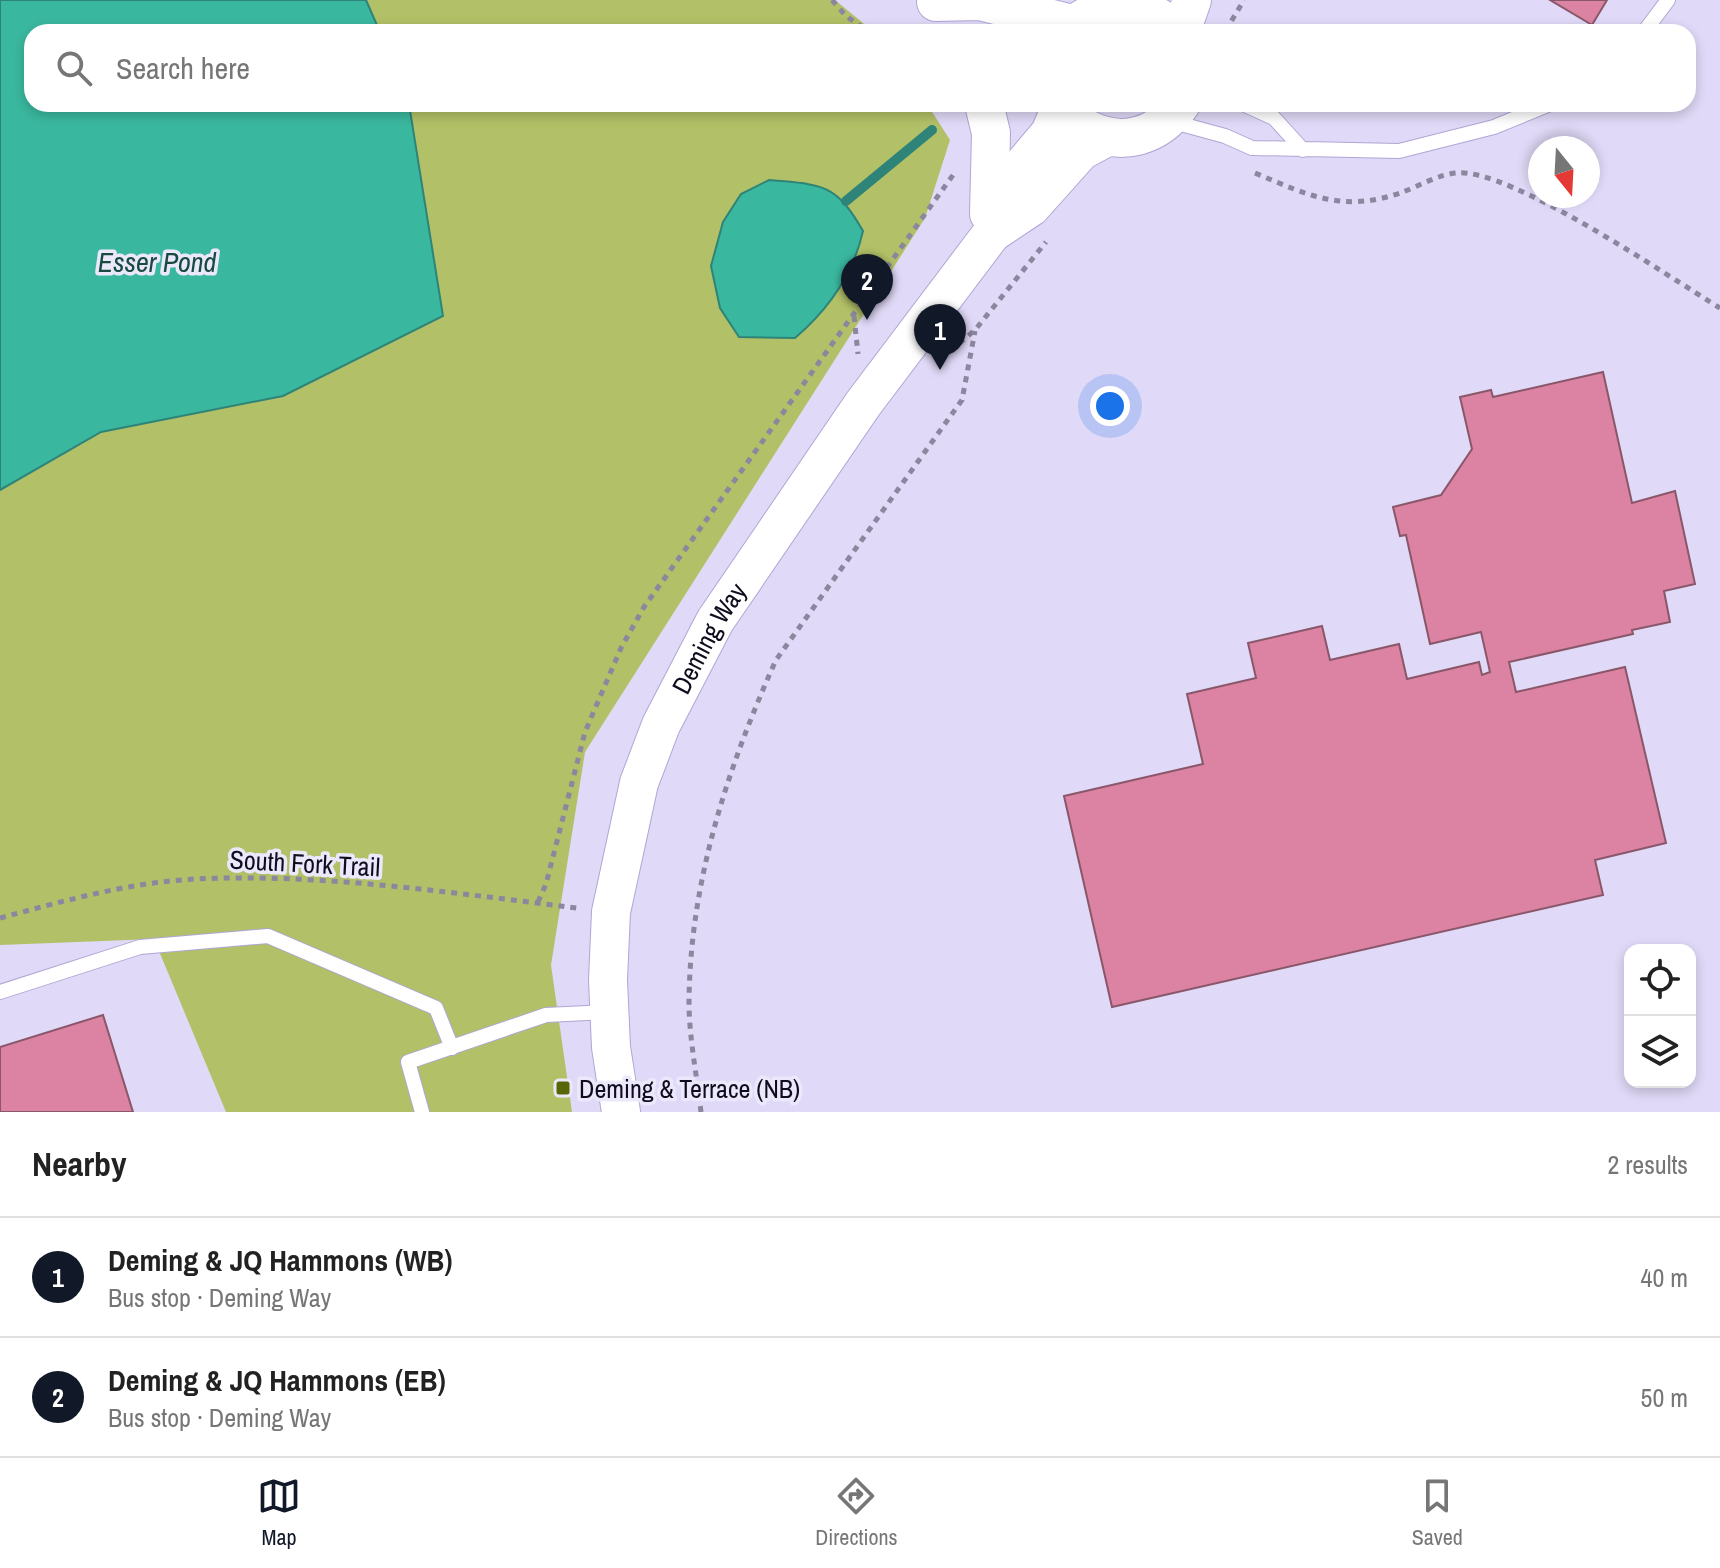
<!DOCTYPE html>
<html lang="en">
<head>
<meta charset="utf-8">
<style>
  :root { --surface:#fff; --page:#f6f6f6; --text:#222; --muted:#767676; --line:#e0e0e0; --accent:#111827 }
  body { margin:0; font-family:"Archivo Narrow",sans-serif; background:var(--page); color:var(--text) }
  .controls { position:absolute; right:24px; bottom:24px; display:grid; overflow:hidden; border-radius:16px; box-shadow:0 4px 12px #0003 }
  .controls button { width:72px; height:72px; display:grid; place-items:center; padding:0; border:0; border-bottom:2px solid var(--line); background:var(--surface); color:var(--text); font:40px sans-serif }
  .compass { position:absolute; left:1528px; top:136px; width:72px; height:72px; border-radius:50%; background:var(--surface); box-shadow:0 4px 12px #0003; rotate:162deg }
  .you { position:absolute; left:1110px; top:406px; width:28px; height:28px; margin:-20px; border:6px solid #fff; border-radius:50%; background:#1a73e8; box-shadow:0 0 0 12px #1a73e833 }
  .badge { display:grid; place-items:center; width:52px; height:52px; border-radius:50%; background:var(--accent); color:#fff; font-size:26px; font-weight:700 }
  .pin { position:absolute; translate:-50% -66px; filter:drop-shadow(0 2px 4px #0008) }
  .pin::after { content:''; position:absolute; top:42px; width:28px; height:24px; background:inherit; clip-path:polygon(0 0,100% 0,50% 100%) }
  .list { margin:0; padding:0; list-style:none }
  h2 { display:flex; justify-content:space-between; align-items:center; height:104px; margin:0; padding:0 32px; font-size:34px }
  h2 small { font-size:26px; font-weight:400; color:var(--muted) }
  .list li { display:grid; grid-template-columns:52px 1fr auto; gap:24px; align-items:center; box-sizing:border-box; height:120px; padding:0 32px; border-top:2px solid var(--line) }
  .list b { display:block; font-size:30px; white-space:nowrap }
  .list p { margin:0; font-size:26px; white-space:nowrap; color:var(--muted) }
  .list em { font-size:26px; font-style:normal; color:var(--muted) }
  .icon { flex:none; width:44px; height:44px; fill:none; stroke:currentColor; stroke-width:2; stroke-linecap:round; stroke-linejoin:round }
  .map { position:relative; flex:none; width:1720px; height:1112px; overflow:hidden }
  .search { position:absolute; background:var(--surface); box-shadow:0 4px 12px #0003; left:24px; right:24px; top:24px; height:88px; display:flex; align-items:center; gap:20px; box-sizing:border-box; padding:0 28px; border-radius:24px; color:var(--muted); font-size:30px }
  .sheet { height:344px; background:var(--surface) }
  nav { display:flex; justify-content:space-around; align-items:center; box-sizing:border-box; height:112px; border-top:2px solid var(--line); background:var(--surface); font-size:22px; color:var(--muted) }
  nav a { display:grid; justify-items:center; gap:4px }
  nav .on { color:var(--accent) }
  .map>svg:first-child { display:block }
  .green { fill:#b2c067 }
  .water { fill:#3ab89f; stroke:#2e8478; stroke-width:2 }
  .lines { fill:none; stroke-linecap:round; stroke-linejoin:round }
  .stream { stroke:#2e8478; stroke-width:10 }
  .building { fill:#dc83a4; stroke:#895769; stroke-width:2 }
  .lane-casing { stroke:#b1a5d5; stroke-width:16 }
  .secondary-casing { stroke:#b1a5d5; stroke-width:40 }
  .path { stroke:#8c869e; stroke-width:5; stroke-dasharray:6 6; stroke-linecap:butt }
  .lane { stroke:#fff; stroke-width:14 }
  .secondary { stroke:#fff; stroke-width:38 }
  .poi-dot { fill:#5a6505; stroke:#ece8fc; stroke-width:3 }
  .labels { text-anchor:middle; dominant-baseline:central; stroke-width:7; stroke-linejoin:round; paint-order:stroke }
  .street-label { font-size:26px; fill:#110c1d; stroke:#ece8fc }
  .poi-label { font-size:26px; fill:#110c1d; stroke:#ece8fc; text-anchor:start }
  .water-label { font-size:28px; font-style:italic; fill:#174b40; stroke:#ece8fc }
</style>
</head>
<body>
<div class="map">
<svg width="1720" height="1112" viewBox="0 0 1720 1112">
  <rect width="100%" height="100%" fill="#e0d9f7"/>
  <path class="green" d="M0,0H835L874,32H32V104H927L950,140L925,218L585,752L551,965L572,1112H226L154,939L0,945Z"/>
  <path class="water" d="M0,0H366L380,32H32V104H409L443,316L283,396L101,432L0,490Z
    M769,180C822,185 835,182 863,231C853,275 829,309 795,338L739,337L720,308L711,266L723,222L741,194Z"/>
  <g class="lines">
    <path class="stream" d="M846,201L932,130"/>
  </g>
  <path class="building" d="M1550,0H1607L1592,25Z
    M1603,372L1632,503L1675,491L1695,584L1664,591L1670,622L1632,630L1633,634L1509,662L1516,692L1625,667L1666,843L1595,860L1603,895L1112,1007L1064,796L1203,764L1187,694L1256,678L1248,643L1322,626L1330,660L1399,644L1407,679L1479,662L1482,675L1490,672L1481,632L1430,644L1406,535L1400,536L1393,507L1441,495L1472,449L1460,397L1491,390L1493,397Z
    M103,1015L133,1112H0V1047Z"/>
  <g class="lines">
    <g class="lane-casing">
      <path id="lane" d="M1644,32L1668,0
        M1243,104L1274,118L1303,150
        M1170,121L1225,136L1252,148L1399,151L1494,127L1550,104
        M0,992L140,947L268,936L436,1008L452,1048
        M422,1112L408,1062L546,1015L608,1012"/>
    </g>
    <g class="secondary-casing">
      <g id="secondary">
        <path d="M936,2L980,1L1072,24"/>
        <path d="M1067,32C1095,0 1148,0 1177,32"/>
        <path d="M1181,32L1192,0"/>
        <path d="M984,104L991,133L989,214"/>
        <path d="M1087,129C1122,147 1158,137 1181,104"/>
        <path d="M992,233L1031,207L1081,151L1107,137"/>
        <path id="s1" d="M621,1112L611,1047L608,980L611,912L639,783L661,725L715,621L863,404L992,233L1007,184L1050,133L1062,104"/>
      </g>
    </g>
    <path class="path" d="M832,0L846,16L869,32
      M1229,32V25L1244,0
      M1255,173C1308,195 1342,213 1400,193C1417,187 1439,174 1457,173C1510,168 1669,277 1720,308
      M854,316L858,354
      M950,351L975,330L1046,242
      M538,902L546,884L585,732L621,648L644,607L953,175
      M0,918C64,901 130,882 196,879C322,873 452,893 577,908
      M701,1112C697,1076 689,1038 689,1002C690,882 727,769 776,660L962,400L975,331"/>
    <use href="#lane" class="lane"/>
    <use href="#secondary" class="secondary"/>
  </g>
  <rect class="poi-dot" x="555" y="1080" width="16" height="16" rx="4"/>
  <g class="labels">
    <g class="street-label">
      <text stroke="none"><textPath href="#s1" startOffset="494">Deming Way</textPath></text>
      <text transform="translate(305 863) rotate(3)">South Fork Trail</text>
    </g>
    <g class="poi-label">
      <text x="579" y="1088">Deming &amp; Terrace (NB)</text>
    </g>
    <g class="water-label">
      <text x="157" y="262">Esser Pond</text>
    </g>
  </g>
</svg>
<div class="controls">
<button><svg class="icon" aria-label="locate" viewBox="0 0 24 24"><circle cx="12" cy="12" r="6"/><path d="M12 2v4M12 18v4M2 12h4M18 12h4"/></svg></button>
<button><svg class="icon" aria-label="layers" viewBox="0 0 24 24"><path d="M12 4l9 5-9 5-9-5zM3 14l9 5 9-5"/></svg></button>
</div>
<svg class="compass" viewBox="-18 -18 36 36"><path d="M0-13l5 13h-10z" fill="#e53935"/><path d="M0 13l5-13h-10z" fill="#767676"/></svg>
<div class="you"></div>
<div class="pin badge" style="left:940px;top:370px">1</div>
<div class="pin badge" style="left:867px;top:320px">2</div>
<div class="search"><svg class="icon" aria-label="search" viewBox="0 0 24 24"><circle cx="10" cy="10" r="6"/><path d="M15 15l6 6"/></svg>Search here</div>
</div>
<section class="sheet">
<h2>Nearby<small>2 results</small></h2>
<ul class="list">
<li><span class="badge">1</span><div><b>Deming &amp; JQ Hammons (WB)</b><p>Bus stop · Deming Way</p></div><em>40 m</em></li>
<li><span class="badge">2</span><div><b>Deming &amp; JQ Hammons (EB)</b><p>Bus stop · Deming Way</p></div><em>50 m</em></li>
</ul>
</section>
<nav>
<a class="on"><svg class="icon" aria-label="map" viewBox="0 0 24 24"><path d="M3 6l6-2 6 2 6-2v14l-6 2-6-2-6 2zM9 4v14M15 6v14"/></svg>Map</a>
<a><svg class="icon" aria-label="directions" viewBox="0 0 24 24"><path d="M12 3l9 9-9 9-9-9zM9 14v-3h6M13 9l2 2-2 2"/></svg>Directions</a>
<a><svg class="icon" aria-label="saved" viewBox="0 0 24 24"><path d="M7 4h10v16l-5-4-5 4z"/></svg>Saved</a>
</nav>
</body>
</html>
